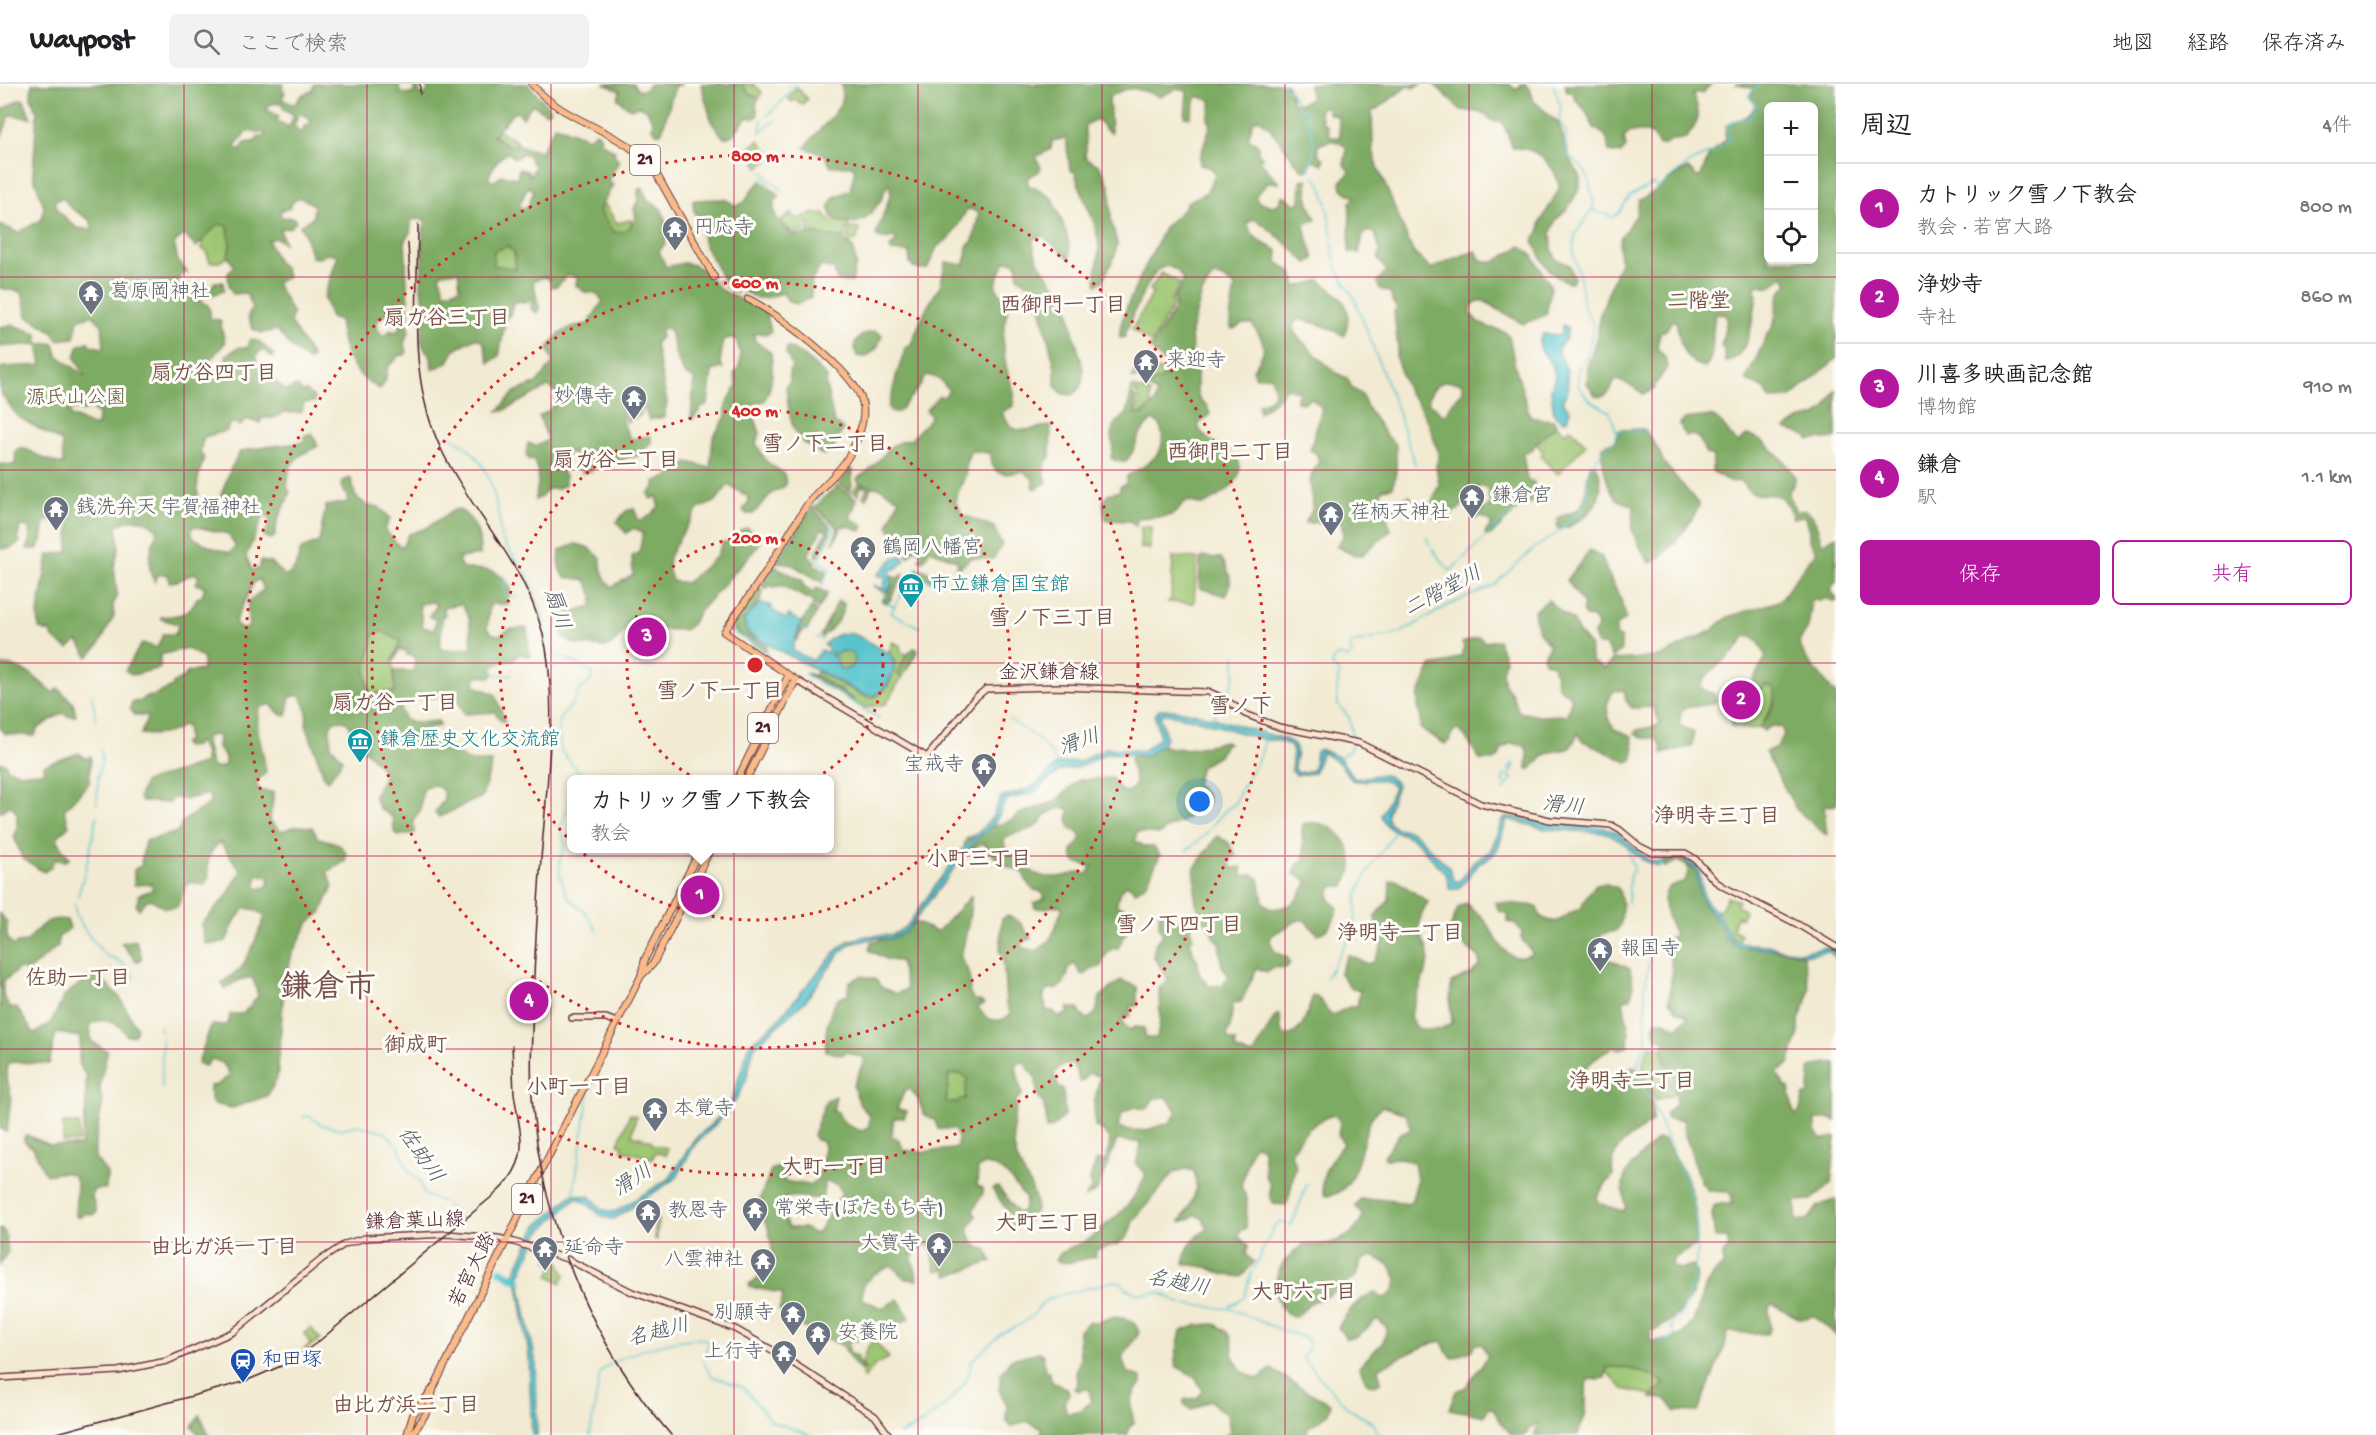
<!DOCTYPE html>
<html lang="ja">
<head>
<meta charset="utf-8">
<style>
  :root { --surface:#fff; --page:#f2f2f2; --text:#202124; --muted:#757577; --line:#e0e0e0; --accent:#b5179e }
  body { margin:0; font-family:"Gochi Hand","Klee One",sans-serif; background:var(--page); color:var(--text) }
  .controls { position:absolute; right:18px; top:18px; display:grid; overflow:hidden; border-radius:9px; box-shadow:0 3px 15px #0003 }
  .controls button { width:54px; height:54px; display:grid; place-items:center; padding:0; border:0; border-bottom:2px solid var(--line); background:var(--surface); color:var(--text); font:30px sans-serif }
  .you { position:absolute; left:1200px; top:718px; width:21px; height:21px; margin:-15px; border:4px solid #fff; border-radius:50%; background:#1a73e8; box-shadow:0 0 0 9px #1a73e833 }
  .badge { display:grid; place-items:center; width:39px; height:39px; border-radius:50%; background:var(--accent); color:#fff; font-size:20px; font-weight:700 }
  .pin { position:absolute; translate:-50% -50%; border:3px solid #fff; box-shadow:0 2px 6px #0006 }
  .popup { position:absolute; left:567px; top:691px; width:267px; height:78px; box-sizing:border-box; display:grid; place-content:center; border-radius:9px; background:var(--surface); filter:drop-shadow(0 2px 4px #0005); font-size:20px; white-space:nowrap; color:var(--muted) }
  .popup b { font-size:22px; color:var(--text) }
  .popup::after { content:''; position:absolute; left:50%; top:100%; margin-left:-12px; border:12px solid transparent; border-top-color:var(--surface) }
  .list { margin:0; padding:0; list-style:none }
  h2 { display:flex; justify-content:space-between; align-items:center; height:78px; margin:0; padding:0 24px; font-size:26px }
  h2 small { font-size:20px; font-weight:400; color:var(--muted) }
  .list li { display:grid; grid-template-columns:39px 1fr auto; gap:18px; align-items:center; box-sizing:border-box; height:90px; padding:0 24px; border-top:2px solid var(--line) }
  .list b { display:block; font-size:22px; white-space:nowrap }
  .list p { margin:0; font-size:20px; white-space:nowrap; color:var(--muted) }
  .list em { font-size:20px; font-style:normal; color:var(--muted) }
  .actions { display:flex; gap:12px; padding:18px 24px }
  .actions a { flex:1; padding:14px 0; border:2px solid var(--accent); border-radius:9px; text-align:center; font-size:21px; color:var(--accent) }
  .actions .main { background:var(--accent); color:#fff }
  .icon { flex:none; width:33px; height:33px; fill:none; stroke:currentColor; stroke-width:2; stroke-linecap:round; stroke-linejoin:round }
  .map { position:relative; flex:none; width:1836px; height:1351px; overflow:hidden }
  header { display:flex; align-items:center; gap:36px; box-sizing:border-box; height:84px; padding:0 30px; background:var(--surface); border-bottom:2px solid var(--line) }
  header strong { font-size:28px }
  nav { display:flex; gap:33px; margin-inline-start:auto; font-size:21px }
  .search { width:420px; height:54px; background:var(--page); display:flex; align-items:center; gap:15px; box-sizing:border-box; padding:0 21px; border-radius:9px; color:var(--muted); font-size:22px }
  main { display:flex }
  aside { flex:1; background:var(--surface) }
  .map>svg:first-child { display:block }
  .green { fill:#9dc672; stroke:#74724e; stroke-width:1.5 }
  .forest { fill:#7eab64; stroke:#646548; stroke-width:1.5; fill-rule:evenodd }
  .water { fill:#58c5cd; stroke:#51727c; stroke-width:1.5; fill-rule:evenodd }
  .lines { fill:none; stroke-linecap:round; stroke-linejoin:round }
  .stream { stroke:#58c5cd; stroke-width:1.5 }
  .river { stroke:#58c5cd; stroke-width:8 }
  .primary-tunnel { stroke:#d0c1b1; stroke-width:6; stroke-dasharray:6 3; stroke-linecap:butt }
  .secondary-casing { stroke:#633d44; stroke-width:8 }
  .primary-casing { stroke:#633d44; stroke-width:8 }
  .secondary { stroke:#fde4d1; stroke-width:5 }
  .primary { stroke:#fabb8b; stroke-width:6 }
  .tram { stroke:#4a1f2b; stroke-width:1.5 }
  .rail { stroke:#4a1f2b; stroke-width:1.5 }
  .grid { fill:none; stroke:#c2185b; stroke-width:1.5; stroke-opacity:0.55 }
  .ring { fill:none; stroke:#d62828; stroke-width:3; stroke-dasharray:3 6 }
  .labels { text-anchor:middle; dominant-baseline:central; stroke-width:6; stroke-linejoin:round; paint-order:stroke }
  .shield { fill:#fdfcf7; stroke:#806168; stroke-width:1.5 }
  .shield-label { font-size:18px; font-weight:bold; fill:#4a1f2b }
  .worship-label { font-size:20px; fill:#5b616d; stroke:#fdfcf7; text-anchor:start }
  .park-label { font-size:20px; fill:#675944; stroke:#fdfcf7 }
  .culture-label { font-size:20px; fill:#0d838f; stroke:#fdfcf7; text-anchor:start }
  .street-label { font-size:20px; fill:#4a1f2b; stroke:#fdfcf7 }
  .transit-label { font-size:20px; fill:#164399; stroke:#fdfcf7; text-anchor:start }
  .neighbourhood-label { font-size:21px; font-weight:bold; fill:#79514a; stroke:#fdfcf7 }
  .water-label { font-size:21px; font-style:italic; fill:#4f5964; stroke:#fdfcf7 }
  .town-label { font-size:32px; font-weight:bold; fill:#79514a; stroke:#fdfcf7 }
  .centre { fill:#d62828; stroke:#fdfcf7; stroke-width:3 }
  .ring-label { font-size:18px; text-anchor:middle; font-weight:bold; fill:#d62828; stroke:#fdfcf7; stroke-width:6; stroke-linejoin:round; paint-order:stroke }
</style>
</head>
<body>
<header>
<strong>Waypost</strong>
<div class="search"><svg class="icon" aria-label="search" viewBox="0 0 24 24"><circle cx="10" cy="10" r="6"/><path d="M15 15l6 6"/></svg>ここで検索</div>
<nav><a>地図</a><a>経路</a><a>保存済み</a></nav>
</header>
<main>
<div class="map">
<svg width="1836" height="1351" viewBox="0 0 1836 1351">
  <rect width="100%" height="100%" fill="#fdfcf7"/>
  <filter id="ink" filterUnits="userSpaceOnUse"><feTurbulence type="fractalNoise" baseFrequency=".0167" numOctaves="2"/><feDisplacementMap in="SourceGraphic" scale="12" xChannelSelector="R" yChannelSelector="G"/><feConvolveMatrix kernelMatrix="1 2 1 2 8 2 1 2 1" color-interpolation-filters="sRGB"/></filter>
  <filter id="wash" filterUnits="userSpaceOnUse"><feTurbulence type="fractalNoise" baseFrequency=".008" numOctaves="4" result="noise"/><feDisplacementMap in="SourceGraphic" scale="24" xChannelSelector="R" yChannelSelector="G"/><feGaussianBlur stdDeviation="1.35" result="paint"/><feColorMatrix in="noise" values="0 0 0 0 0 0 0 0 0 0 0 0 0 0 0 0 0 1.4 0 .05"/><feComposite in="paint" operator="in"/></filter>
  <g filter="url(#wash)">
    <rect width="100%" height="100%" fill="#f2ead2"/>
    <path class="green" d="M742,0H753L762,8L759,14L749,10Z
      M797,3L807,15L802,21L796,15L792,18L788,14Z
      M498,46L518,58L515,63H510L493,51Z
      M759,56L765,64L753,74L746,67Z
      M768,66L773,72L759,83L755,76Z
      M603,121H605L617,139L631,136V143L623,149L613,148L599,127Z
      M792,129L797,135L811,130L825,129L827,135L849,140L844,155L808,152L810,138L807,139L805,146L795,151L780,137Z
      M218,140L228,142L230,162L228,173L219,178H210L206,167L202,165V155Z
      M850,144L860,145L856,157L852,156L850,161L846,159Z
      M508,162L514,168L516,185L493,181L494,166Z
      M1161,189L1180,199L1170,217L1174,220L1151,259L1132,245L1153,209L1150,206Z
      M1136,285L1155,290L1157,286L1166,288L1164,298L1151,299L1148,296L1132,294Z
      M1133,303L1150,309L1151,325L1139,330L1135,329L1140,319L1138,310L1131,306Z
      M638,316L642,326L640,332L627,338L622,324Z
      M1556,341L1565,349L1570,344L1586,360L1558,390L1541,373L1543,368L1536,359Z
      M1141,443H1151L1150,465L1140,464Z
      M1173,473L1197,474L1194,519L1168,518L1171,515Z
      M381,547L401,557L393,576L395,608L371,609L367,600L366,584L374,550Z
      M893,558L901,562L900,567L913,574L886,620L864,624L813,594L817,587L861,611L873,614C890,606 901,582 889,567Z
      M845,567L852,569L855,578L850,584L842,586L838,583L836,574L831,571L833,568Z
      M1765,598L1773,600L1778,609L1760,644L1748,645L1731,642L1732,629L1727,625L1734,601L1755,610Z
      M1727,813L1739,817L1737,821L1745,827L1741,834L1737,832L1733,839L1734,840L1732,845L1741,850L1738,857L1731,854L1716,828L1722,823Z
      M1650,961L1664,964V975L1675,1010L1655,1016C1645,997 1636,982 1650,961Z
      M949,990H961L967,994L965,1016L956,1019H946Z
      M630,1030L636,1032L632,1051L652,1057V1061L667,1064L666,1071L655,1068L653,1075L622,1066L623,1061L618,1060Z
      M63,1039L79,1040V1058H63Z
      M644,1130H654L658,1135L657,1156L655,1155V1140L642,1139Z
      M918,1154H929L938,1168L943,1185L936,1187L932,1167L927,1161L918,1165L909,1179L906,1170Z
      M549,1173L559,1176L565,1191L561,1199L549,1192L554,1180L547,1177Z
      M311,1244L320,1255L305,1266L304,1265L310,1260L304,1249Z
      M874,1256L889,1274L876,1280L864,1295C858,1284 865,1263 874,1256Z
      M1597,1272L1654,1290L1666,1302L1656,1312L1623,1305L1608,1289L1596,1288Z"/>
    <path class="forest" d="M32,0H284L282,4L285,8L282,15L294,21L303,10L312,7L314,0H399L400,9L413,10L415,0H418L420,10H427L428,0H528L551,26L546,29L532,20L523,34L518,28L512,30L493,52L510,63L517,60L529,65L541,67L555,41L588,54L596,48L599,50L602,59L615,67L614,71L619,77L608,97L613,101L599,126L613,148C626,149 631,145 636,132L634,125L638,116V106L643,104L648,117C667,127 660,124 667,142L664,146C666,155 667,160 659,167L666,183L684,179L694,181L703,186L721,206L766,228L771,247L768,250L756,249L754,251L755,257L771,269C773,284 773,303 764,317L755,319L752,324L760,350L756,359L766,377L784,390L786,400L784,403L772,409L753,430H746L743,426L749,417L747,412L728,401L715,418L698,425L680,453L669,473L668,483L672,497L686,499L716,473L723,458H736L741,446L748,444L761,455L758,462L698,529L690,542L684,546L649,545L640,534L632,533C625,545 620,555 609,562C603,565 601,562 595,562C574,560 562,563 559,536L565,530L592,522L593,512L586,496L565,493L559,484L560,466L576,460L587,463L601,474C600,485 604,495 611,503L633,491L632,471L639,469L643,449L634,444L626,449L617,438L626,427L634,425L639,437C648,435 653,429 659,422L657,412L651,415L648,410L655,403V397L667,393L688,378L710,384L713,353L726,333V321L737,301L734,290C744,281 740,267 736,255L730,254L723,256L720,279L723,284L712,287L708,320L701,324L693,335L691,334L694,294L684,290L676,272L670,246L665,244L661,245V253L655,260L667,318L664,333L649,336L640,314H632L620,323L625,344L631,355L651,352V359L638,372L626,374L619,380C611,368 607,364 592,368V387L582,389L572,368L561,373L558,378L565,393V401L557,405H548L541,413L535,416C538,403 541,387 533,375L529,376L526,371L528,359L536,362L548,356L539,332C553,326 564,315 549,302L503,327H498L515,308L537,299L553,279L548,264C558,248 569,242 588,240L603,217L596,209L585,208L576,202L577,193L568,191L557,202L551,203L550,196L545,193L533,197L539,224L537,229L531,225L532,216L525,219L520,217L513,219L510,231L506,233L499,272L489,279L483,257L475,254L455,265L448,278L432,286L431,272L424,264L421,256L424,238L428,232L429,217L424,216L421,206L423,146L426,138L424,136L412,135L410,149L405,155L409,248L404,258L407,268L405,271L397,272L396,276L388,282L385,298L380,305C351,292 342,265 339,236L331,234L324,214L338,171L328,169L319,174L312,173L304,148L300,142L313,133L314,121L302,114L295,115L289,124L280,127L281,133L294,134L296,137L291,143L280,145L284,159L276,154L268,156L277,177L284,183L287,193L276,199L293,230L290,238L312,273L308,277L289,261L277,246L262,249L253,245L248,233L252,222L246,209L233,210L229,202L228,189L234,182L228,173L230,162L228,142L218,140L196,163L184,151L174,159L178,177L188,189L181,190L178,197L180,210L205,207L204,203L215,201L214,198H223L224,207L199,215L200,218L207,220L210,225V235L220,236L225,259L203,284L202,296L207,298L213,286L218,284L223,289L234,281L226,276V271L240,263L248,264L250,255L260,258L274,271L273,274L262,265L256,272L259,288L267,286L274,290L273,295L286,307L296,302L302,308L306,307L314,313V318L304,319L302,328L289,329L287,327L274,334H262L260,339L245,335L241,342L235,339L229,340L227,347L204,353L200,367L204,374C199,390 195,400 199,417L217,422L231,384L240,368C261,362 282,362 304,358V352L312,349L318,362C306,369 293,372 289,388C288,393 289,397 287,402L290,409L277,438L275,452L271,455L264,452L270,438L269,432L264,431L246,472L252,486L259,485L261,477L271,479L285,492C297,488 297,477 301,465L319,458L326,422L348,418L346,410L341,403L342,397L351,394L355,412L368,422L379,423L390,434L385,446L397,460L402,463L409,450L426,444L454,426L459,425C477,437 480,451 480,471L459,474V479L463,485C484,485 502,484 511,505L507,515L508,520H490L487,545L493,550L500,551L510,545L527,544L530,572L519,570C513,579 500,576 492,584L494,589L491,593L476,592L475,602L495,610L505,637H501L495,628L464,630C455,607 451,610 430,614C420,615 411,614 401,620V627L405,636L414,639L438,637L440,640L439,642L415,647L413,659H438L448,657L447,667L463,673L471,678H492L482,713L439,733L435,729L444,715L443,707L436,701L426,702L422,709L420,728C411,735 414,739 415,749L398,752L394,748L393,734L379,724L374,712L384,692L380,682L353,653L349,640L342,636L334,637L330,643L331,662L343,675L328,697L325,695L306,641L307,627L301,611L290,613L287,631H281L270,620L259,624C254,647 264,666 266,689L257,697V703L262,707L273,708C274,720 270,726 270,737L281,747L297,742L312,743L318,754C329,757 343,759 347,771L344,778L327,788L333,802L321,829L309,838L292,870L284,904L277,995L267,1012L232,1024L213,1020L210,1012V1002L217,1001L230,991L223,979L212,975L205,982L198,979L211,941H225L229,938L230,930H243L258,912L255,900L251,893L237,897L225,905L222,899L242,883L252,864L265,833L256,826L245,824L236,835L226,857L214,860L205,859L201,841L226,813L241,787L220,758C207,770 207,777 209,794L204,801L188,798L177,823L165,824L151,815L146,817L139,825L136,821L139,815L138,811L152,806V800L134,801V786L143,780L141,778L145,757L178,748L183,737L210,719L209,710L186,715L172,714L170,719L141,717L139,713L145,698L205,679C205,671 205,664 198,658L195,662L186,663L183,660L187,657V643L183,641C171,651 156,652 141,650L148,632L135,631L130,625L132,618L142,617L144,613L153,612L172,603L174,598L182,595L188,588L203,586V574L187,564L160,571V584L133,591L125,587L142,559L157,564L163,550H176L178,540L161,535V533C180,531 188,532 197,514L201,513L205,503L196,500L199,493L194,489L178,497L169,498L168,490L158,491L155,498C144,483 152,460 158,446C143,433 136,433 117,441L119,464L114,482L117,511L113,521L114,532L99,561L88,573L78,557L68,565L53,554L50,548L39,545L38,530L48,471L68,468L70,438L45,436L42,457L37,465H27L30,457L29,443L20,442L18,453L20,458L11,464L0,465V380L15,381L16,366L22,363L45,375L63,381L62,358L18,333L0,308V285L4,283L42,281L38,260L0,263V243L12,241L37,249L38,260L54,259L57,271L85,292L75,273L79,261L88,258L91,262L104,264L102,241L92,231L78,236L74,254L58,256L52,247L27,232L22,208L0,204V140L18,149L41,136L44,123L33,90L37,28L31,13ZM279,18L283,21V24L294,31L289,43L277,37L279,32L267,26L269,21ZM299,30L304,31L311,37L309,40L304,42V47L299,48L294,41ZM251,47L265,49L264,53H258L256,57L245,59L240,67L235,63L245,49ZM508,68L515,75L523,69L531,74L530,77L535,82L530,92L527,87L519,85L517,94L502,91L495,97L488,96C491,84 498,74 508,68ZM528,102L534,107L528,122L522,124L519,122ZM63,114L71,124L91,137L92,146L77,144L58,127L54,117ZM507,162L514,168L516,185L493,181L494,167ZM458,187L460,204L445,209L440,193L441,189ZM387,230L400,240V246L391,248V246L383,252L376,243L378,235ZM91,310L105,311L108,318L96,320L93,326L98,331L97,342H92L71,332L68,324L84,327L89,324ZM193,442L228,450L236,462L230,469L211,463L194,454L191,448ZM259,495L264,505L249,517L247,528L250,541L244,546L238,543L235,537L254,498ZM433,518L437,522L430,530L429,532L436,536L434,546L422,543C423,534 419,525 420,520ZM462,520L469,534L472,563L456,566L440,565L442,532L445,531L443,523ZM381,547L401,557L393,576H395L399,566L407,567V571L415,572L414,587H394L395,608L371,609L367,600L366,584L374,550ZM214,651L219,652L218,664L225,673V680L222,683L214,684C209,679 207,662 205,653ZM257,791L269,792V799L266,803L258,805L256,803Z
      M604,0H633L638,6H644L650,0H682L675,2L663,44L661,49H656L651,43L654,39L646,25L639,22L630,25L618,15L620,7Z
      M701,0H742L749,10L759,14L756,21L758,31L753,35L747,33L733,51L724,54L712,39Z
      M841,0H1287L1293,19L1301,20L1311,14L1308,1L1310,0H1422L1413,4L1409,1L1380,23L1372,27L1373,67L1378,83L1413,168L1431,185L1452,175L1476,167L1481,176L1495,178L1521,162L1533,172L1551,203L1546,231L1523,240L1484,217H1478L1473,220L1470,229L1478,238L1487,243L1503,247L1509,252L1515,282L1530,332L1540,335L1554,336L1556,341L1536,359L1532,366L1523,369L1527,396L1534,398L1535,411L1533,417L1518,425L1492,450L1487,452L1485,449L1492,440L1485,434L1479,432L1476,435L1472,429L1478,422L1483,426L1491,419L1488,414L1489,407L1483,402L1479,403L1459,425L1440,437L1435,434L1431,421L1439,400L1436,382L1439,371L1430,342L1417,318L1408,308L1396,274L1398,265L1394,228L1397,225L1392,217L1391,209L1380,205L1377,198L1387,187L1378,175L1380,167L1375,149L1367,147L1363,151L1359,169L1349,168L1350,118L1355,114L1342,105L1341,98L1350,88L1344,81L1347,64C1337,55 1329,55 1317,62L1319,71L1324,75L1323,80L1313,76L1309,79L1307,86L1301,85L1269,43L1259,35L1253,37L1248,55L1258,61V69L1262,74L1261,78L1279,99L1269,98L1255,112L1258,118L1273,122L1280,119L1282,112H1286L1294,120L1300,119L1301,96L1307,95L1308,117L1316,136L1306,139L1304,143L1314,175L1307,179C1291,163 1274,148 1255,135L1247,139C1251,155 1265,160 1278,167L1277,178L1292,188L1296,203L1320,196C1342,215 1355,220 1344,252C1329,242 1316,239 1298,235L1293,241L1295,250L1315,270L1336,289L1347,294L1352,304L1362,311L1368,325L1385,350L1396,361V387L1393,403L1382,405L1380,413L1382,418L1400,416L1410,412L1412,417L1385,429L1391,446L1362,471L1355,472L1336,462C1348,450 1343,449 1339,433L1331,431L1324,439H1305C1307,435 1311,430 1312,426C1317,407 1301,402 1319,378L1316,369L1310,366L1322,324L1311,314L1303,319L1296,318L1299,308L1286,303L1280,313L1259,329L1258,321L1270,315L1275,307L1271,292L1256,293L1253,286C1268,263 1267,263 1252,240H1242L1234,245L1231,244L1230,234L1235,202L1221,193L1213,192L1202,209L1191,247L1192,269L1197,286V309L1200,317L1207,322L1210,330L1198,341C1201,353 1215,361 1227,363L1232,373L1238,375C1238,378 1240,381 1240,384C1239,403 1217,414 1203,421L1187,417L1182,420C1175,438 1152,432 1137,434L1136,442L1130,437L1106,436L1103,419L1108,410L1120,407V403L1126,400L1127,392C1150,379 1171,369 1159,339L1152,336C1148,340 1142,346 1139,352C1134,364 1129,387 1111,374L1113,362L1111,350L1115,339L1127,330L1131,309L1137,315L1134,330H1143L1155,319L1157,309L1150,305V300L1163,294L1169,283L1150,264L1174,226L1176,219L1173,216L1184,197L1177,186L1167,182C1164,183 1160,184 1158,186C1149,193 1127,242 1125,253L1120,254C1116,235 1154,167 1163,146C1168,136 1181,133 1187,118L1206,109L1216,89L1211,84L1200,81V73L1211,40L1208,35L1212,17L1197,12L1190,34L1185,33L1187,7L1176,5L1160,13C1139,4 1127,0 1109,14L1111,49L1106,46L1097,35L1085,41C1084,51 1088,62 1085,72L1088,76L1099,81L1110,103L1111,136L1117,159L1115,171L1103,196L1097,201C1093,191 1100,176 1099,164C1098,140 1081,112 1075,88L1070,86L1066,54L1052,57L1051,65L1036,73L1041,84L1038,88L1027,94L1029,103H1035L1054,116C1054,122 1057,124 1059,130C1064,141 1071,162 1070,175L1043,152L1033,155C1034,186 1055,194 1067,219C1071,229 1071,240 1074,251C1078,269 1093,298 1072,311L1063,310L1055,302V283L1039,219L1033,204L1018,193L1016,178L1005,177L995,202L1009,221C1001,244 1002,267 1008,290C1011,302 1017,309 1013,322L1002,328C1014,357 1028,343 1051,342L1050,374L1045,379L1044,389L1047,398L1036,405L1033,403V395L1023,387C1003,392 992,393 990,369L971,367C964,378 968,382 965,392C962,401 957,408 955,417L963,431L994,443L1002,461L993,475L970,474L960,484L956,485L958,478L956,476L930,466L923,477L919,476L922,468L914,465L908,473L906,469L898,465L900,457L888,442L899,415L879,403L877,404L864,400L872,402L866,415L863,413L867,404L862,402L858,411L854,408L856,402L863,400L859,399L857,395C861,391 865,389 869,386C889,370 883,360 912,355C917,347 927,340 931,332L926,326L939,312L944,313L949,306L938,294L926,291L920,302L898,328H891L888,323C892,313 894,303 896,293C899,283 903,274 905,264L911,260L925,227L940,202L946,178L965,181L967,162L973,157L979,129L968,124L951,153L937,163L927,185H916L910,180L909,168L891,167L890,162L897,158L894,153C887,154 880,157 876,151L891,109L889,100C883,105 885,111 880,117C866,138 855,146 831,132L829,124L833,114L850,106L855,86L852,82H831L824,70L805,64C818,42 849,27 841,0ZM1323,23H1327L1328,29L1338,33L1340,53H1330L1327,42L1322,38L1319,26ZM1444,297L1462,299L1463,307L1451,321L1447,330H1441L1434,322L1429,321C1428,308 1433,304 1444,297Z
      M1434,0H1510L1515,6L1522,0H1526L1530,5L1534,17L1559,40L1571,78L1580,91V104L1567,125L1556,136L1551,148L1552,165L1556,175L1570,181L1574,194L1572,199C1549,194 1542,177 1533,157L1540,146V139L1559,105C1559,90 1546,73 1532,67C1527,64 1519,64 1513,64L1503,39L1492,37L1484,29L1461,26Z
      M1565,0H1712L1702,9H1694L1693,11C1702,31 1699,39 1685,55L1671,56L1665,61H1659L1649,48H1630L1624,54L1626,63L1621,70L1609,68L1607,55L1604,50L1594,44L1585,26L1574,14V9L1567,7Z
      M1735,0H1836V275L1790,314L1770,315L1765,305L1746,296L1768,249C1781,238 1771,210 1788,201L1785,193H1782L1769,203L1756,200L1755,209L1757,211C1754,231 1749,275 1725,278L1724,265L1721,263L1727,235L1726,230L1716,229C1709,247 1718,269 1705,284C1680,276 1681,258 1676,237H1672L1666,246L1660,248L1657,264L1665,273L1667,284L1654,302L1655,305L1643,310C1637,304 1623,297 1614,296C1612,305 1607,315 1596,312L1587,299L1588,280L1598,249L1599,233L1620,178L1619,161L1621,152L1636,132L1639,116C1658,108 1670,93 1688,84L1697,93L1701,92L1709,71L1725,57L1726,42C1740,33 1750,36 1756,20L1750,13L1755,5ZM1768,22H1814V176H1768Z
      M20,15L24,16L31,34L10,31L0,56V27Z
      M761,97L780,112L774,118V128L778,136L794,153L809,149L840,154L845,159L853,163L856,180L852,198L837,197L834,185L821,182L812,196L811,214L798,220L789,218L783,209L766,214H757L725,199L703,158C703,143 692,132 693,116L725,115L736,122L745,118L751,107Z
      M875,247L882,251L877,264L866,273L857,272C850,255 860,251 875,247Z
      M787,263C805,268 813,282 827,293L826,301L834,338L843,345L833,366L823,371C816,367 808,363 803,358C789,345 788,320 786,302L790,298L789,288L792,282L786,269Z
      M1836,306V354L1809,356L1807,352L1786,345L1799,336L1816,332L1825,325Z
      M1711,332C1725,338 1727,350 1738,359L1747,351C1762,352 1789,380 1795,393L1794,401L1788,408L1796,428L1805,426L1812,431L1816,440L1822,460L1836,452V497L1830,506L1836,513V518L1825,514L1821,517L1812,516L1808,544L1799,558L1805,573L1836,611V721L1824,722L1827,752L1796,725L1765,668L1779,662V657L1784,652L1782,644C1774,641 1771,641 1764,647L1760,643C1768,632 1779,618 1774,604L1766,600L1757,612L1749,613L1746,617V609L1766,573C1762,562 1758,553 1745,552L1736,566L1706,592L1700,604L1714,610L1717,616L1712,620L1684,624L1681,627L1679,641L1694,649L1692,662L1662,670V664L1656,654C1648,654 1640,656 1635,649L1637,646L1656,642L1660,639L1653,623L1632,624L1626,617L1624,606L1614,607C1603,619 1607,632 1614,645L1632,652L1634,668L1632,676L1627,678L1583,657L1578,649C1567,673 1569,662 1549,669C1543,671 1536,680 1531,685H1527L1528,670L1525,662L1511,659L1502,665L1498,674L1493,676H1480L1465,652L1458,646L1453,647L1449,657L1445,660L1420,644L1421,634L1418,627V613L1431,582L1446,579L1461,572L1464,564L1462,559L1479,553L1485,558L1498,556L1505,576L1502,588L1504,600L1511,609L1519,628L1539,632L1567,631L1572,613L1558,603L1553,580L1544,578L1543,573L1549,561L1537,545L1534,527L1548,516L1562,529L1573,536L1578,548L1589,561L1592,578L1605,585L1612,576L1660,573L1711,547L1728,533L1776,518L1782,514L1809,476L1817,469L1809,455V443L1805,433L1793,434C1790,428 1788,420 1784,416C1770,402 1754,422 1741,397L1730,398L1712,387L1713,372L1706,370L1699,354L1693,351L1685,352L1680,340L1684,335Z
      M1644,345L1658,365L1664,379L1699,421C1693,438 1667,472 1650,479L1646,474L1632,447L1634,422C1629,420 1620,418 1616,414C1607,406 1601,373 1602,362L1615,357L1620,346Z
      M1591,381L1597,382C1606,407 1597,426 1575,439C1569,443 1565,446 1557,444L1558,435C1566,428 1574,430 1579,424C1589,415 1585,393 1591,381Z
      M850,385L853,386L851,408L839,400Z
      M837,402L857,415L850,434L864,441L861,447L849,442L840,443V448L833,459L838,444L815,423Z
      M812,423L830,442V448L818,473L815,471L827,447L822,444L809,470L810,474L815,477L813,480L827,487L822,498L789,479L777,478Z
      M1590,466L1602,473C1607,495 1624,513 1626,535L1616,542V552L1621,554V566L1612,574L1605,561H1597L1594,549L1598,544L1593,534L1586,533L1582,527L1584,521L1567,496Z
      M1204,473L1221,474C1229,486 1234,498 1226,512L1199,504L1200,475Z
      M775,482L803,497V502L814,508L817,504L828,509L819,524L813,521L812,517L781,501L775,504L769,501L767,505L761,501Z
      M917,484H920L935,491L932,497L921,493L912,496Z
      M903,490H904L890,516L887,519L882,517L892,502L891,492L897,494Z
      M759,504L763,507L760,517L743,537L748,551L767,563L766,567L733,547L734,541Z
      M838,517L844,520C843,534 832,544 822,553L820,552Z
      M811,524L817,527L807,546L804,545L796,557L802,538Z
      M914,564L918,566L902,594L897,590L907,570Z
      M9,581L31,590L53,609L58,604L73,619L76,632H68L62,629L37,645L35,652L6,650L0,644V582Z
      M806,589L819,593L854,615L853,617Z
      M1224,657L1228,659L1225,660L1219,672L1201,682L1196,700L1207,712L1208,719L1202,726L1193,728C1185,740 1170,739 1160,750L1137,748L1135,757L1145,763H1154L1160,771L1147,799L1135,808L1130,802L1126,801L1119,810L1116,821L1131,827L1133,834L1118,864H1113C1107,869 1102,874 1102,882L1091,886L1085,891L1081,890L1074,879L1067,886L1068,890L1063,900L1055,906L1052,904L1046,908L1043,913L1047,927H1053L1059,933L1069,929L1067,924H1078L1081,931L1088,935L1096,929L1100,913L1121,896L1137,903V922H1131L1130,932L1123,934V941L1130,946L1135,943L1144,944L1146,954H1157L1160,937L1159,904L1168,894L1153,872L1156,858L1163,851L1159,842V829L1167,825C1171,833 1180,840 1189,842L1193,854L1190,857L1194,871L1198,877L1199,890L1209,902L1222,901L1229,892L1222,882L1219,857L1216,856C1211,843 1199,833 1196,818C1193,808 1197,796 1194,785L1217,752L1228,758L1236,771L1229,777L1232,784L1241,783L1243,792L1253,791L1259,795L1263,818L1272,825C1294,823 1298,817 1308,797L1294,790L1298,780L1304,777C1305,764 1300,752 1303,740C1329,733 1354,757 1352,784C1351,790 1346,797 1344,802H1334L1330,807L1329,815L1338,824C1334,836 1331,846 1318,850L1304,836H1298L1272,851L1270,857L1275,868L1288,874L1290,879L1286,884L1274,883L1267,888L1257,884L1241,918L1233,919L1230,943L1227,950L1228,955L1236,958L1235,965L1249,971L1254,970L1275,932L1280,930L1281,946L1285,951C1302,954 1309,924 1313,911C1325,917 1324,926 1333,931L1349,923H1357L1360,906L1350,903L1340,889L1348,871L1368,880L1374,878L1381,864L1383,854L1376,840L1375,832L1389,816L1390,797L1396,796L1428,818L1421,831L1419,847L1427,865L1429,877L1410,933L1417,944C1430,947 1442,947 1452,938L1450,921L1451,899L1471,890L1480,881L1478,872L1452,852L1450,844L1458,824L1466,819C1472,826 1479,829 1484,836C1499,854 1503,883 1533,870L1521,854L1522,848L1514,839L1508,838V829L1499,827L1495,818L1536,822L1541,833C1563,845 1561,829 1581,825L1584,817L1596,800H1606L1618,804C1622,812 1625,841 1616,846C1613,849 1606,849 1602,850L1598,857C1603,881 1613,874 1630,885L1633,903L1631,914L1623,917L1629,948L1628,962L1619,966L1614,963C1597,969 1584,985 1574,1000L1582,1007L1600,1005L1633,983L1643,988C1649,1006 1653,1018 1652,1038C1631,1053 1608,1062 1613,1091L1597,1112L1598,1119L1623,1127L1626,1123C1625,1115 1621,1102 1624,1095C1629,1079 1647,1068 1657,1055H1663C1689,1095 1699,1112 1696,1161L1674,1174L1672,1178L1673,1183L1680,1185L1693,1181C1708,1204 1672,1242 1651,1247L1650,1257C1712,1259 1687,1206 1723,1182V1170L1729,1163L1727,1154H1715L1712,1131L1714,1122L1718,1120H1732V1113L1729,1108L1709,1107L1701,1098L1683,1045L1684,1036L1667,1035L1665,1030L1676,1019C1676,1009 1676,998 1672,989C1667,977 1659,971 1665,957L1656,953L1653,945L1655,937H1667L1670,942L1673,941L1676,944L1688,933L1676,926L1669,917C1670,899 1676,881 1666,864L1668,855L1674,851C1670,835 1657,819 1669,803L1685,797L1689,785L1686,781L1677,777L1665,783L1663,781L1671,774L1683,775L1697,789L1700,813L1720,840L1726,854L1739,862L1791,867L1803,871L1809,903L1807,916L1799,936V949L1789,980L1777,989L1785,1002L1789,1004L1794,1030L1799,1029L1804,1011H1809L1810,984L1826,979L1836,980V1037L1832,1035H1816V1048L1822,1056L1836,1053L1831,1099L1811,1116L1795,1117L1797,1137L1809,1135L1818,1122L1836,1115V1251L1814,1232L1800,1235L1773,1220L1769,1223L1770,1246L1767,1250L1728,1248L1724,1264L1698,1328L1675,1327L1666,1315L1651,1314L1665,1299C1652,1290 1623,1281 1607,1284L1605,1294L1587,1296C1585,1308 1587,1322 1585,1332C1583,1338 1579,1344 1578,1351H1534L1539,1338L1528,1345L1526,1351H1512L1499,1337L1494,1325L1488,1324L1484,1332L1449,1325L1456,1307L1466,1303L1488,1272L1482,1260H1475L1471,1267L1453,1274L1446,1267L1442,1257C1420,1261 1401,1275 1378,1284L1381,1297L1376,1301L1368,1300L1359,1283L1383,1258L1387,1244L1377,1235L1357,1253L1346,1255L1338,1243C1350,1225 1354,1218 1375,1208L1383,1214C1392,1212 1396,1203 1397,1195L1390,1181L1372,1172L1361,1177L1357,1192L1326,1213L1312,1218L1296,1233C1271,1227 1270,1194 1286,1176C1291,1170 1298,1165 1303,1160C1328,1163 1355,1156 1363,1131L1355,1122L1360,1115C1370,1117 1377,1113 1386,1116L1389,1115L1406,1120L1412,1116L1417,1097L1414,1078L1400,1074L1386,1075L1384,1072L1400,1049L1411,1045L1406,1030L1382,1022C1378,1027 1372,1031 1370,1037C1359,1059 1359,1111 1325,1112C1316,1094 1332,1074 1343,1060L1338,1050L1340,1038L1335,1031C1317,1034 1297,1053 1291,1070L1296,1082C1291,1096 1292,1108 1286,1121L1274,1120L1270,1112V1100L1265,1091L1263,1065L1257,1061L1252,1063L1241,1102L1247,1115L1246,1145L1241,1146L1238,1152L1248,1162L1246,1171L1254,1178L1241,1193L1222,1190L1207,1183L1184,1180C1185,1163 1194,1153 1208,1145L1203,1135L1196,1131L1190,1135L1180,1138C1190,1121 1201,1108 1194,1087L1186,1085L1174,1088L1133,1137L1128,1152L1118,1160L1096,1166L1095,1173C1081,1174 1069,1183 1055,1176C1064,1162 1080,1162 1094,1152C1099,1148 1103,1142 1108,1139C1129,1123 1134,1114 1146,1091L1136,1080L1141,1059L1117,1056L1097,1107L1084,1114L1092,1105L1089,1097L1097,1076L1105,1077C1112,1058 1113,1052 1095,1042L1094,1021L1100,992L1088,989L1083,997L1080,998L1073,980L1060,982L1054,990L1059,1004H1063L1065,1031L1053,1043L1046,1045V1030L1043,1019L1037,1011L1036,995L1024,978L1019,979L1016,983L1022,1011L1016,1016C1017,1022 1016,1024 1015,1030C1012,1040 1013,1057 1015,1067C1018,1089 1053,1122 1026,1138C1018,1143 1012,1144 1004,1141L1012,1133L992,1105L998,1103L1018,1129L1024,1126L1026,1115C1014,1101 1005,1081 984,1080L978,1085L977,1102L983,1104V1109L973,1127L976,1132L968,1146L972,1157L980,1164L986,1165L992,1177C977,1183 963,1186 948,1192L928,1157L917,1164L910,1166L918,1196L906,1195L891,1181L878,1189H875L863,1202L862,1215L882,1224L898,1215L910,1234C890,1244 872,1256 849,1257V1269L858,1272L859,1278L865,1285L860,1286C852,1279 848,1271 843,1262L801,1242L794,1231L779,1226L783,1213L781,1209L750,1203L749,1200L757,1196L760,1188L775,1184L771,1158L768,1144L762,1134L759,1117L771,1086L780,1082L784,1097L809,1101L818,1095L824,1063L822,1057L816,1056L813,1051L826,1016L836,1012L833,1027L838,1028C842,1040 851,1044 863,1047L869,1042L870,1032L860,1021L853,1001C859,992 860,984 865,974L846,968L842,971L826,967C824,948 828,932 837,915L848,911L849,898L862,892L870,894L876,896L881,903L896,910L907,905L900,877L888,876L869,866L871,858C892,853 899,855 915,838L937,848L971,812C972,832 964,854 961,875C968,882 972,899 969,908L974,916L980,917L984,920L978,923C986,937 999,941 1011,930L1006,919L1003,871L1000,868L1002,835L1007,832C1025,838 1020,842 1031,854L1022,858V863L1035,867C1054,859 1055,842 1062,825L1061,822C1052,821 1044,826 1035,824L1034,820L1045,814L1042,808C1029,806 1027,799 1023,788L1001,780L983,759L968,767L964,760L966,755L991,743L1010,737L1019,730L1054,718L1079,696L1112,694L1120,706L1126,708L1134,704L1135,697L1130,675L1133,672H1145L1161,661C1182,669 1203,663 1224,657ZM1066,724L1069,727L1068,734L1070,744L1078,748L1082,754C1076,764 1067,765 1075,778L1092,783L1086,791L1080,788C1065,793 1036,799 1026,780C1024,776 1025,771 1022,767L1010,772L1003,756C1015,743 1035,753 1045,731L1056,725ZM949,990H961L967,994L965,1015H961L956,1019L946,1018ZM910,1005L918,1015L924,1031L935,1036L938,1045H955L958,1055L957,1062L953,1065L922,1068L904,1066L898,1055L891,1053L894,1034H904L907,1027L897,1025L905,1006ZM1167,1013L1177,1028L1171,1038L1144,1047L1137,1046L1134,1047L1118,1043L1121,1030L1134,1023L1147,1025L1154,1014ZM825,1097L838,1101L842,1109L819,1147L814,1150L804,1144H788L781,1126L785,1114C797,1110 809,1116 822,1114Z
      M79,669L85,675L91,672L89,699L64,726L69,741L57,754L63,766L70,774L66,777L54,776L51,783L44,788L22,774L14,752L17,745V729L11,721L0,728V678L6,680L7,685L22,689L44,688V681Z
      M0,830L7,838V853L13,862L17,859L27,858C39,843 46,832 67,836L70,844L58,854V862L29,886L19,885L3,898V911L10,924H17L34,950L51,938L65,911L88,894L95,892L101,894L120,914L137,945L134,951L127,952C120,939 105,932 90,940L91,957L107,967C106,983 95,1003 103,1017L95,1058V1074L107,1089L106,1105H94L92,1112L96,1128L93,1131L86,1129L78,1134L75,1130L77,1099L73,1091L64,1088L46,1091L34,1066L24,1057V1053L26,1051L50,1061L81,1062L86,1022V991L79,982L80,953L56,949L49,980L16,978L7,979V995L11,1012L7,1048L0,1045Z
      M136,856L142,874L137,878L121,859Z
      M0,1145L5,1148L8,1167L0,1181Z
      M1112,1233C1124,1234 1136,1235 1139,1249L1122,1274L1127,1288L1141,1293V1300C1129,1312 1130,1323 1134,1339L1128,1345L1127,1351H1041L1042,1345L1026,1337L1010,1343L1006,1335L1007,1321L999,1306L1001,1290L1011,1275L1039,1268L1043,1271L1045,1287L1049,1288L1052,1298L1068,1305L1069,1310L1064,1319L1067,1329L1082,1326L1091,1317L1089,1304L1079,1307L1074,1305L1078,1299L1076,1289L1080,1276L1079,1247L1089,1237L1096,1239Z
      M1215,1240C1228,1246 1235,1256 1232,1270L1241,1287L1258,1295L1271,1285L1305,1306L1331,1320L1327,1331L1308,1344L1307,1351H1226L1230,1347L1227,1330L1219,1326L1211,1316L1191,1326L1184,1320V1316L1197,1314L1203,1307L1195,1293L1176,1282L1175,1275L1181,1247L1198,1241Z
      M200,1331L209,1351H199L192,1342Z"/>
    <path class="water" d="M1563,241L1568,244L1565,256L1557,265L1567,286L1568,306L1562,317L1570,326L1567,336L1563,337L1554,330L1551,305L1555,293L1553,282L1541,266L1539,259L1543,250L1561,251Z
      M902,471L905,476L897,484L890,486L892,499L889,506L883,508L873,501L883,505L886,493L877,491L894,474Z
      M761,519L772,522L771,525L786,535L789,531L801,538L792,566L813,577L821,566L828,569L829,566L824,561C846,535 868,559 888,569L889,567C900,583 890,603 874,612L862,610L752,552L747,548L744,537L748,531ZM841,567L849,568L854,571L855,578L850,584L842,586L839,583L836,574L831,571L833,568L836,570Z
      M1159,625C1202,626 1244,645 1285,655C1302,664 1296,668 1294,684L1298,689L1313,686L1316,668L1320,665L1339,673L1355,695C1371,693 1388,684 1397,701L1387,730L1388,738C1396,748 1407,743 1416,750L1449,784L1454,797H1460L1473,779L1491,766L1502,737L1506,732L1554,740L1606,744L1618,749L1650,777L1659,778L1666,775L1667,772L1684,773L1692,777L1699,785L1704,814L1718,830L1731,854L1747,860L1768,861L1778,865L1800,868L1826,863L1836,867V874L1829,867L1803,871L1791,867L1739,862L1726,854L1720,840L1703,818L1700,813L1697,789L1694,784L1683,775L1678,774H1671L1659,783L1643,776L1622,758L1606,749L1546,745L1507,735L1498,764L1494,770L1477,781L1465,798L1457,805H1450L1446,790L1417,758C1404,745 1390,754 1381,732L1394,703C1382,689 1367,700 1352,696L1340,680L1322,668L1314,689L1296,691L1291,686L1293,667L1290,661L1276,656H1265L1198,636L1164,629L1160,633L1166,652L1164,657L1161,661L1145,672L1108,669L1077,684L1061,686L1033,709L1006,716L995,739L975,757L906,848L890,855L876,854L850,860L839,870L805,917L754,963L746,996L735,1017L724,1032L695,1060L676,1094L614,1135C596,1135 592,1117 576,1114L539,1149L519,1193L536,1280L537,1351H532L529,1272L518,1199L514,1190L536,1143L573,1110L591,1113L603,1126L615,1128L670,1094L693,1057L723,1029L732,1015L750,960L774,940L838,865L848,857L866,852L893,851L907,842L957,771L992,734L1001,713L1027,706L1035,701L1058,680L1081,677L1106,664L1142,667L1160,654L1155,632Z"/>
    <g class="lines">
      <path class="stream" d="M790,0V1
        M1281,0L1291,8L1299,24L1306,26L1315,62L1309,87
        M1553,0L1561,23L1559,37L1566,48L1565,63L1567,71L1581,82L1588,93L1594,120L1593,124
        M779,20L796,0
        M767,32L778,21
        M760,47L762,36
        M760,48L775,36
        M745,67L751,74L763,66
        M658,75L666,81
        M760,85L754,77L765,69
        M763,88L783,107
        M762,93L770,100
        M1314,93L1320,98L1327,119
        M1327,122L1332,154
        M1593,126L1613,133L1618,130L1630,112L1653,100L1658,104L1692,77L1716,67L1728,57L1727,41L1736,36L1750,34L1757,22L1750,14V9L1761,0
        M1332,158L1335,178
        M1336,181C1340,194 1350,204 1356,218L1398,328L1415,381
        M1617,347H1647
        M448,351C484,370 492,395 499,433C500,439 499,449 502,455C507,467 520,477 526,489C539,515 547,542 554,571L576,579L593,590L592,595L579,607L574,618L561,633L558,644L561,667L579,688L578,696
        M812,420L845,385
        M1426,453L1430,461
        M1432,465L1450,487L1505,435L1521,424
        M776,477L810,423
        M504,493L506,513L518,512
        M766,493L774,481
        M822,501L830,484L818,478L834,445L828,439
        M884,508L887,518L894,523
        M744,525L733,540L732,547L770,571
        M801,544L805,546
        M921,544L891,529L907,500L917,498L922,494L935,499
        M817,554L823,556
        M489,590L512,591
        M805,590L879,634
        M1230,606L1235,591V571
        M92,610L96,637
        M1214,634L1217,615
        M1009,635C1026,647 1049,659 1057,681
        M1353,655L1349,633L1338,621L1337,608L1339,589L1331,582L1333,576L1338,571L1348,574L1352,571L1350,562L1352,559L1400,549L1449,521L1493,502L1535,464L1561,446L1573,431L1581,429C1586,419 1586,411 1588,400C1591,381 1599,367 1615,356L1616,347L1610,328L1588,315L1578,301V287L1586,274L1594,242L1584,222L1580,194L1573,168L1575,151L1592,125
        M1339,673L1349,667L1352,660
        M1509,687L1512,679
        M1511,690L1515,680
        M1503,700L1505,698L1502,696L1505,691H1507
        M1504,706L1512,694L1509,692
        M571,714L560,744L565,760L560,777V792L568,813L586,829L597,846
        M97,720L98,693L102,675L101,666
        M1627,762L1634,786L1630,790L1628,819
        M1186,767C1192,762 1199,757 1204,752C1214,741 1222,726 1235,720C1242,696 1262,679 1265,654
        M78,812L88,776L97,732
        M75,820C72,833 96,862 106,871C111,875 108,872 114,874C123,878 129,886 134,894
        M1600,864L1606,862
        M1649,877L1645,903L1646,960C1640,966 1636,983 1638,991C1642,1001 1650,1010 1653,1020C1663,1049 1678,1075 1689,1105C1702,1142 1699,1191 1683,1227C1680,1232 1674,1236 1671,1241L1675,1252L1660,1260
        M1326,894L1355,843L1357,812L1360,804L1369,786L1394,749
        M159,942L160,947
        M162,953V1004
        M304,1033L309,1032L322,1041L341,1045L357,1041L385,1048L399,1063L409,1087L420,1098L423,1110L442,1118
        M573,1112L589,1009
        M446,1120L460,1136
        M1231,1223V1221L1238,1218L1245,1212L1250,1192L1274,1143L1280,1138L1290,1141L1293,1138L1307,1100
        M590,1351L600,1289C613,1271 687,1249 708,1256V1261L702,1276L712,1292L744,1304L771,1337L810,1351
        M899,1351C924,1341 971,1307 971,1278L1002,1249L1022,1240L1035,1229L1043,1218L1054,1213L1115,1197L1121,1198L1127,1205L1139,1210L1161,1209L1181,1220L1231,1225L1276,1244L1308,1255L1309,1264L1302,1273L1303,1275L1349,1325L1373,1339L1379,1351"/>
      <path class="river" d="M501,1187L518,1196"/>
    </g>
  </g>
  <g filter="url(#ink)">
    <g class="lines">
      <path class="primary-tunnel" d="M714,193L721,200L748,215"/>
      <g class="secondary-casing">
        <path id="secondary" d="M796,596L927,673L974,615L986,605L1058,603L1209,608L1225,615L1245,630L1279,643L1359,659L1481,720L1550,736L1611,741L1620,746L1639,762L1653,769H1685L1695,775L1715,797L1724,803L1797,840L1836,863
          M572,934H606L616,938
          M0,1294L118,1287L167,1277L233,1248L322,1175L345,1160L365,1154L447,1150L498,1154L514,1158L567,1175L632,1208L735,1245L774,1267L875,1332L889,1351"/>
      </g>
      <g class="primary-casing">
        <path id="primary" d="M532,0C566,42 628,45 657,91L714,193
          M737,696L788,592
          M746,696L796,596L724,548C740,524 758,501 773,476C785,457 796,437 809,418C822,401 840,389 850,370C858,355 867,334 862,317C855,288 776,228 748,215
          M641,892L653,880L711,764
          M407,1351L413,1331L434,1303L538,1093L641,892L645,875L701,764
          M412,1351L428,1326L434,1303"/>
      </g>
      <use href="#secondary" class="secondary"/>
      <use href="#primary" class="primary"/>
      <path class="tram" d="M50,1351L243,1298L286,1280L318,1258L495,1110C533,1076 520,1053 514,1009C513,993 513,978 512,962"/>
      <path class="rail" d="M420,10V0
        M418,140C418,216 407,296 442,367C476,437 531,483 546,564C557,627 546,711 541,775C538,814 536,852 534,891C533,936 529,980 533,1025C543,1144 593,1261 671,1351
        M408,159L410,194"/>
    </g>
  </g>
  <path class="grid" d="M184,0V1351M367,0V1351M551,0V1351M734,0V1351M918,0V1351M1102,0V1351M1285,0V1351M1469,0V1351M1652,0V1351M0,193H1836M0,386H1836M0,579H1836M0,772H1836M0,965H1836M0,1158H1836"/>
  <g class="ring">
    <circle cx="755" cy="581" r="128"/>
    <circle cx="755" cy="581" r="255"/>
    <circle cx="755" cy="581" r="383"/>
    <circle cx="755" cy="581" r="510"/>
  </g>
  <defs>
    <g id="temple-pin" transform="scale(1.35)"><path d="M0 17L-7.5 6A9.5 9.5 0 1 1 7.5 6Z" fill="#6b7280" stroke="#fdfcf7"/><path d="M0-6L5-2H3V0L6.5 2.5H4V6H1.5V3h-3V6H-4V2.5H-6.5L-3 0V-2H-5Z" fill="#fff"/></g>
    <g id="museum-pin" transform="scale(1.35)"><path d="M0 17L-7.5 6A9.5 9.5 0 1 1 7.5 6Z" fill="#0f9aa8" stroke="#fdfcf7"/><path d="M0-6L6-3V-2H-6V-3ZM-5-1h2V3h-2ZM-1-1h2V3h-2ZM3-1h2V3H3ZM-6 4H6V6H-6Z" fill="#fff"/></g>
    <g id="station-pin" transform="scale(1.35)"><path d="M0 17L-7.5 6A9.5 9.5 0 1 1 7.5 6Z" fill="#1a4fb4" stroke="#fdfcf7"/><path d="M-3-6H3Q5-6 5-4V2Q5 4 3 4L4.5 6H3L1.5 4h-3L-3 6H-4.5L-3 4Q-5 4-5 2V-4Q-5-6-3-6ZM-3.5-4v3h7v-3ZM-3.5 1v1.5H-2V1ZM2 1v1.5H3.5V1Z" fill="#fff"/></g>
  </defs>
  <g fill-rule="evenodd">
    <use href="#temple-pin" x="675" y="145"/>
    <use href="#temple-pin" x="91" y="209"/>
    <use href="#temple-pin" x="1146" y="278"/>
    <use href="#temple-pin" x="634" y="314"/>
    <use href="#temple-pin" x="1472" y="413"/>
    <use href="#temple-pin" x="56" y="425"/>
    <use href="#temple-pin" x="1331" y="430"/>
    <use href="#temple-pin" x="863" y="465"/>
    <use href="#museum-pin" x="911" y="502"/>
    <use href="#museum-pin" x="360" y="657"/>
    <use href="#temple-pin" x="984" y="682"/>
    <use href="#temple-pin" x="1600" y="866"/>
    <use href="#temple-pin" x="655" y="1026"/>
    <use href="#temple-pin" x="755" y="1126"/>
    <use href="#temple-pin" x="648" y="1128"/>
    <use href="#temple-pin" x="939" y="1161"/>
    <use href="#temple-pin" x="545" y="1165"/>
    <use href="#temple-pin" x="763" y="1177"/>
    <use href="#temple-pin" x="793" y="1230"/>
    <use href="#temple-pin" x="818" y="1250"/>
    <use href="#temple-pin" x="784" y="1269"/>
    <use href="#station-pin" x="243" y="1277"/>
  </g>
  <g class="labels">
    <g class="shield">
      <rect x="630" y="61" width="30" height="30" rx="4.5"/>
      <rect x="748" y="629" width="30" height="30" rx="4.5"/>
      <rect x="512" y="1100" width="30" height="30" rx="4.5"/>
    </g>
    <g class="shield-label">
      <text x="645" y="76">21</text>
      <text x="763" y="644">21</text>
      <text x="527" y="1115">21</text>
    </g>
    <g class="worship-label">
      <text x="694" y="145">円応寺</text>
      <text x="110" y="209">葛原岡神社</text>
      <text x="1166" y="278">来迎寺</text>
      <text x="614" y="314" text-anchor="end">妙傳寺</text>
      <text x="1492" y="413">鎌倉宮</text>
      <text x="76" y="425">銭洗弁天 宇賀福神社</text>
      <text x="1350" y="430">荏柄天神社</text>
      <text x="882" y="465">鶴岡八幡宮</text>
      <text x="964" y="682" text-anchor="end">宝戒寺</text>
      <text x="1620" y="866">報国寺</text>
      <text x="674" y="1026">本覚寺</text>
      <text x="774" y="1126">常栄寺(ぼたもち寺)</text>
      <text x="668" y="1128">教恩寺</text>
      <text x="920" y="1161" text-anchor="end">大寶寺</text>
      <text x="564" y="1165">延命寺</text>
      <text x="744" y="1177" text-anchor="end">八雲神社</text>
      <text x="774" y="1230" text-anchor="end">別願寺</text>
      <text x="838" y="1250">安養院</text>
      <text x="764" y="1269" text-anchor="end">上行寺</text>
    </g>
    <g class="park-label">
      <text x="76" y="315">源氏山公園</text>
    </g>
    <g class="culture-label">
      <text x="930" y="502">市立鎌倉国宝館</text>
      <text x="380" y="657">鎌倉歴史文化交流館</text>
    </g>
    <g class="street-label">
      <text x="1049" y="590">金沢鎌倉線</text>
      <text transform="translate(415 1139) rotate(-2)">鎌倉葉山線</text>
      <text transform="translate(474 1187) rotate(-64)">若宮大路</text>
    </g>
    <g class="transit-label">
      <text x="262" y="1277">和田塚</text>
    </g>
    <g class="neighbourhood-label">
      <text x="1699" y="219">二階堂</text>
      <text x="1063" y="223">西御門一丁目</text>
      <text x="447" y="236">扇ガ谷三丁目</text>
      <text x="214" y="291">扇ガ谷四丁目</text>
      <text x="825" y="362">雪ノ下二丁目</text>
      <text x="1230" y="370">西御門二丁目</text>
      <text x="616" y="378">扇ガ谷二丁目</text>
      <text x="1052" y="536">雪ノ下三丁目</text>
      <text x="720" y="609">雪ノ下一丁目</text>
      <text x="395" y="621">扇ガ谷一丁目</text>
      <text x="1241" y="624">雪ノ下</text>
      <text x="1717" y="734">浄明寺三丁目</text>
      <text x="979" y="777">小町三丁目</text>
      <text x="1179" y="843">雪ノ下四丁目</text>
      <text x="1400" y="851">浄明寺一丁目</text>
      <text x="78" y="896">佐助一丁目</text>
      <text x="416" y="963">御成町</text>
      <text x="1632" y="999">浄明寺二丁目</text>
      <text x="579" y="1005">小町一丁目</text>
      <text x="834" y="1085">大町一丁目</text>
      <text x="1048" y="1141">大町三丁目</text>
      <text x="224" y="1165">由比ガ浜一丁目</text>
      <text x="1304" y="1210">大町六丁目</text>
      <text x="406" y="1323">由比ガ浜二丁目</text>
    </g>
    <g class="water-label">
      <text transform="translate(1444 509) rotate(-28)">二階堂川</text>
      <text transform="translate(555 526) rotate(72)">扇川</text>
      <text transform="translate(1080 660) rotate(-19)">滑川</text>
      <text transform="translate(1563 724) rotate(6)">滑川</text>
      <text transform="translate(419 1072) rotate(55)">佐助川</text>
      <text transform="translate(634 1098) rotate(-33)">滑川</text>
      <text transform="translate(1178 1201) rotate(11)">名越川</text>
      <text transform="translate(659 1250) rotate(-14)">名越川</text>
    </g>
    <g class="town-label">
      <text x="328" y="906">鎌倉市</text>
    </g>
  </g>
  <circle cx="755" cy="581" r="9" class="centre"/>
  <g class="ring-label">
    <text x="755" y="77">800 m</text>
    <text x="755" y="204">600 m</text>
    <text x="755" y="332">400 m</text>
    <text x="755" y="459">200 m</text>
  </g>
</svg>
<div class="controls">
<button>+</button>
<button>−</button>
<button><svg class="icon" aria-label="locate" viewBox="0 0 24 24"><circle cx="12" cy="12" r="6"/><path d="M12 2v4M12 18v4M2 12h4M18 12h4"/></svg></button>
</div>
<div class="you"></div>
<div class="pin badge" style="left:700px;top:811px">1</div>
<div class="popup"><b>カトリック雪ノ下教会</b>教会</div>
<div class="pin badge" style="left:1741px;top:616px">2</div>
<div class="pin badge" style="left:647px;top:553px">3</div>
<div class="pin badge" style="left:529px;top:917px">4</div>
</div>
<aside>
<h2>周辺<small>4件</small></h2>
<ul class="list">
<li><span class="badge">1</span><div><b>カトリック雪ノ下教会</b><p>教会 · 若宮大路</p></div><em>800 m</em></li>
<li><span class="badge">2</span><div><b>浄妙寺</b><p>寺社</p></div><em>860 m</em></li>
<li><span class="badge">3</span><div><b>川喜多映画記念館</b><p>博物館</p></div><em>910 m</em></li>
<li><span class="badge">4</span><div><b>鎌倉</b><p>駅</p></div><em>1.1 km</em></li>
</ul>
<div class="actions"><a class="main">保存</a><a>共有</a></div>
</aside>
</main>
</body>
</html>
